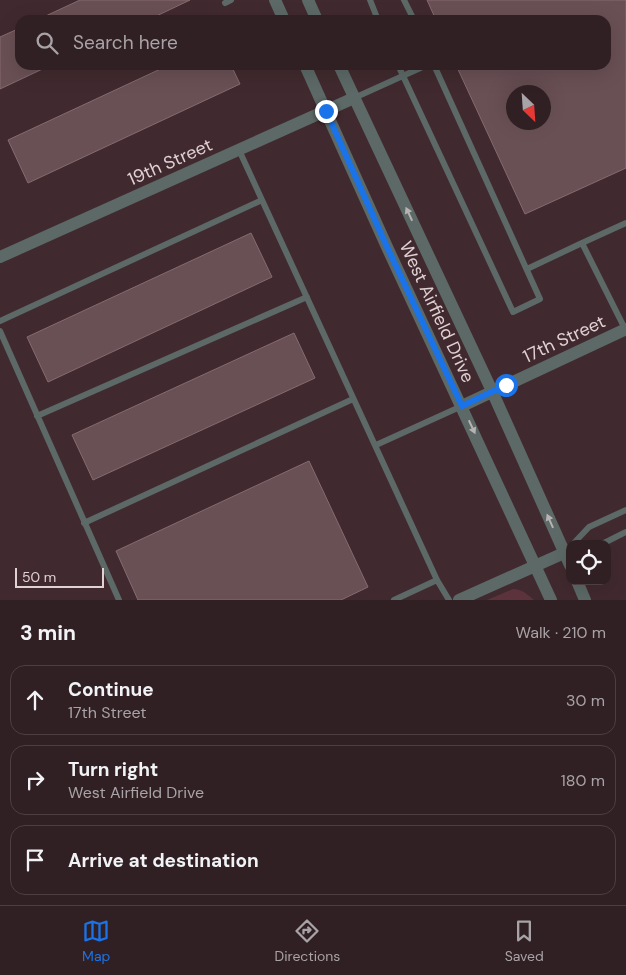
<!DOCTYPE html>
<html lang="en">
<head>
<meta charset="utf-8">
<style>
  :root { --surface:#312023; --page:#3d2d30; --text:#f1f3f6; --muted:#a8a3a6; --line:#4c3e41; --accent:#1a73e8 }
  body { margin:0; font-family:"DM Sans",sans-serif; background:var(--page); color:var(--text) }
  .controls { position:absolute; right:15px; bottom:15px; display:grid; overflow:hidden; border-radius:10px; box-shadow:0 5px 20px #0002 }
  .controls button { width:45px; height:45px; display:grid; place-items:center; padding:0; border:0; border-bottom:1px solid var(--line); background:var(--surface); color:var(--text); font:25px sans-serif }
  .compass { position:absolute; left:506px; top:85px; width:45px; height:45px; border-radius:50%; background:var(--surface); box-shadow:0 5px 20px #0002; rotate:155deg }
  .scale { position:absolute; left:15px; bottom:12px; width:89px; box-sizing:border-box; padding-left:5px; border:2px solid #e0d1d4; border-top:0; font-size:14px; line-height:18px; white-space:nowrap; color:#e0d1d4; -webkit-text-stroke:4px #412a2f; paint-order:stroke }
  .stop { position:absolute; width:15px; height:15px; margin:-11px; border:4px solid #1a73e8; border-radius:50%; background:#fff }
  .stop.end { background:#1a73e8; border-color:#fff; box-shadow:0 1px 5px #0008 }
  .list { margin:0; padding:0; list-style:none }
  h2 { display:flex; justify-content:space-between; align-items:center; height:65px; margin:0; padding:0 20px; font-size:21px }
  h2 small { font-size:16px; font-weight:400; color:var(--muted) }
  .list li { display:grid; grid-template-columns:32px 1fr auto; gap:15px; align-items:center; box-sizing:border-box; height:70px; margin:0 10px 10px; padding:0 10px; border:1px solid var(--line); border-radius:15px }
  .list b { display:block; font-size:19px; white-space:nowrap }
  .list p { margin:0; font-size:16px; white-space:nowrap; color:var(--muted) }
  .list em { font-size:16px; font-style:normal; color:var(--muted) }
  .icon { flex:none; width:28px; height:28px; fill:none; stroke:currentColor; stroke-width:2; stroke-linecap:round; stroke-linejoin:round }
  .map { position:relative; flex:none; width:626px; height:600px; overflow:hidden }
  .search { position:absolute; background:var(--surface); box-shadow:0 5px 20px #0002; left:15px; right:15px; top:15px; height:55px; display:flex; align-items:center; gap:12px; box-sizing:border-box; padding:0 18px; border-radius:15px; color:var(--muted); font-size:19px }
  .sheet { height:305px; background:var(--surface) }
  nav { display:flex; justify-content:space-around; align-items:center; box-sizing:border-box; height:70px; border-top:1px solid var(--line); background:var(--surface); font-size:14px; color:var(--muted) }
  nav a { display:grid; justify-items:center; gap:2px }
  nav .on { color:var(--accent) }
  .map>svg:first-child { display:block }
  .green { fill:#5c333d }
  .building { fill:#695055; stroke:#866b71; fill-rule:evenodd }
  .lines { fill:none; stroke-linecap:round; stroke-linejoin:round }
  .service { stroke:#5c6967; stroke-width:6 }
  .minor { stroke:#5c6967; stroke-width:12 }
  .tertiary { stroke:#5c6967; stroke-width:12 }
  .oneway { fill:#b8b2b3 }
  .route { stroke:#1a73e8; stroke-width:6 }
  .labels { text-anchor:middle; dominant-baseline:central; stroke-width:4.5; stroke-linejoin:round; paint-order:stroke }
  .street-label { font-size:18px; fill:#e0d1d4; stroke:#412a2f }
</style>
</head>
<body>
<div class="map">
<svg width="626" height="600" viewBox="0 0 626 600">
  <rect width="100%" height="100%" fill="#412a2f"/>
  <path class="green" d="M513,589C522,589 527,594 534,600H487Z"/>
  <path class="building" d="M80,0H190L148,20H37Z
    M427,0H626V168L525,214L456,65H606V20H436ZM514,92H544V122H514Z
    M20,28V65H51L0,89V37Z
    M169,65H231L240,84L28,183L8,140Z
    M251,233L272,277L48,382L27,337Z
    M294,333L315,378L93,480L72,435Z
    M309,461L368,587L341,600H138L116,551Z"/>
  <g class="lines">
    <path class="service" d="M370,0L378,20
      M404,0L414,20
      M225,3L231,0
      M398,65L513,312L540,299L434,65
      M354,98L427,65
      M239,150L437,580L394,600
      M527,269L582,243
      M0,321L262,200
      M625,329L582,243L626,223
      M0,331L119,600
      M37,416L307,297
      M376,445L462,406
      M84,523L353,399
      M573,544L589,527L626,510
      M602,544L626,532
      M437,580L449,600"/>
    <path class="minor" d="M0,257L354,98
      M459,600L564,553"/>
    <path class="tertiary" d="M275,0L284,20
      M308,0L317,20
      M305,65L387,247L551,600
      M339,65L492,391L570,565
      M462,406L626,329
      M577,581L585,600"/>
  </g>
  <defs><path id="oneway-solid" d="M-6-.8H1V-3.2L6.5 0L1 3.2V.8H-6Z" transform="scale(1.25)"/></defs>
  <g class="oneway">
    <use href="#oneway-solid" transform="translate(409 214) rotate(-115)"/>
    <use href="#oneway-solid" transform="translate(472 427) rotate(65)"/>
    <use href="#oneway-solid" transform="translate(550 521) rotate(-114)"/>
  </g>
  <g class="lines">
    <path class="route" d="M326,111L387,247L462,406L506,385"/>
  </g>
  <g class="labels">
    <g class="street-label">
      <text transform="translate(170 162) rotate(-24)">19th Street</text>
      <text transform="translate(437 312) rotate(65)">West Airfield Drive</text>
      <text transform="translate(564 339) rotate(-25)">17th Street</text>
    </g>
  </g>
</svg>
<div class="controls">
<button><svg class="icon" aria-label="locate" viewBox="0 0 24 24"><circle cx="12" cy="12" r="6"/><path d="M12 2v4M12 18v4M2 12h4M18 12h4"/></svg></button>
</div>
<svg class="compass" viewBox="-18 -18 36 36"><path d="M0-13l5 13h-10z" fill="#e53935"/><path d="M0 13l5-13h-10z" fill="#a8a3a6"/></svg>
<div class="scale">50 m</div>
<div class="stop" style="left:506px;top:385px"></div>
<div class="stop end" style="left:326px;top:111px"></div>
<div class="search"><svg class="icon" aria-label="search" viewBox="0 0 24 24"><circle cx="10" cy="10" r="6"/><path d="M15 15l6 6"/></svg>Search here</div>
</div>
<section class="sheet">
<h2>3 min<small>Walk · 210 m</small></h2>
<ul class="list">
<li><svg class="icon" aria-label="ahead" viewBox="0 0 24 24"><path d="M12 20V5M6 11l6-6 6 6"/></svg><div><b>Continue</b><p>17th Street</p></div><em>30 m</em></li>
<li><svg class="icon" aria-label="right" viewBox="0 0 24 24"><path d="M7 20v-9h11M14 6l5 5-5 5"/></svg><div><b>Turn right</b><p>West Airfield Drive</p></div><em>180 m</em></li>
<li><svg class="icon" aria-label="arrive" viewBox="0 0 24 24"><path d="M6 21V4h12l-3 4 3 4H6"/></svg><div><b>Arrive at destination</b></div></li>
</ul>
</section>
<nav>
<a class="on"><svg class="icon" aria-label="map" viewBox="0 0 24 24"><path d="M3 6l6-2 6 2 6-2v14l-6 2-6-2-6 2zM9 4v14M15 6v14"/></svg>Map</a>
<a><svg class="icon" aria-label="directions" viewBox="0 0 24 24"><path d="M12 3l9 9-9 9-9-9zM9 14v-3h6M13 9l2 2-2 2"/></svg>Directions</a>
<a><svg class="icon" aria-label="saved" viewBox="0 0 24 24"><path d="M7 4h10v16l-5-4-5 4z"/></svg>Saved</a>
</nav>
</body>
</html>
